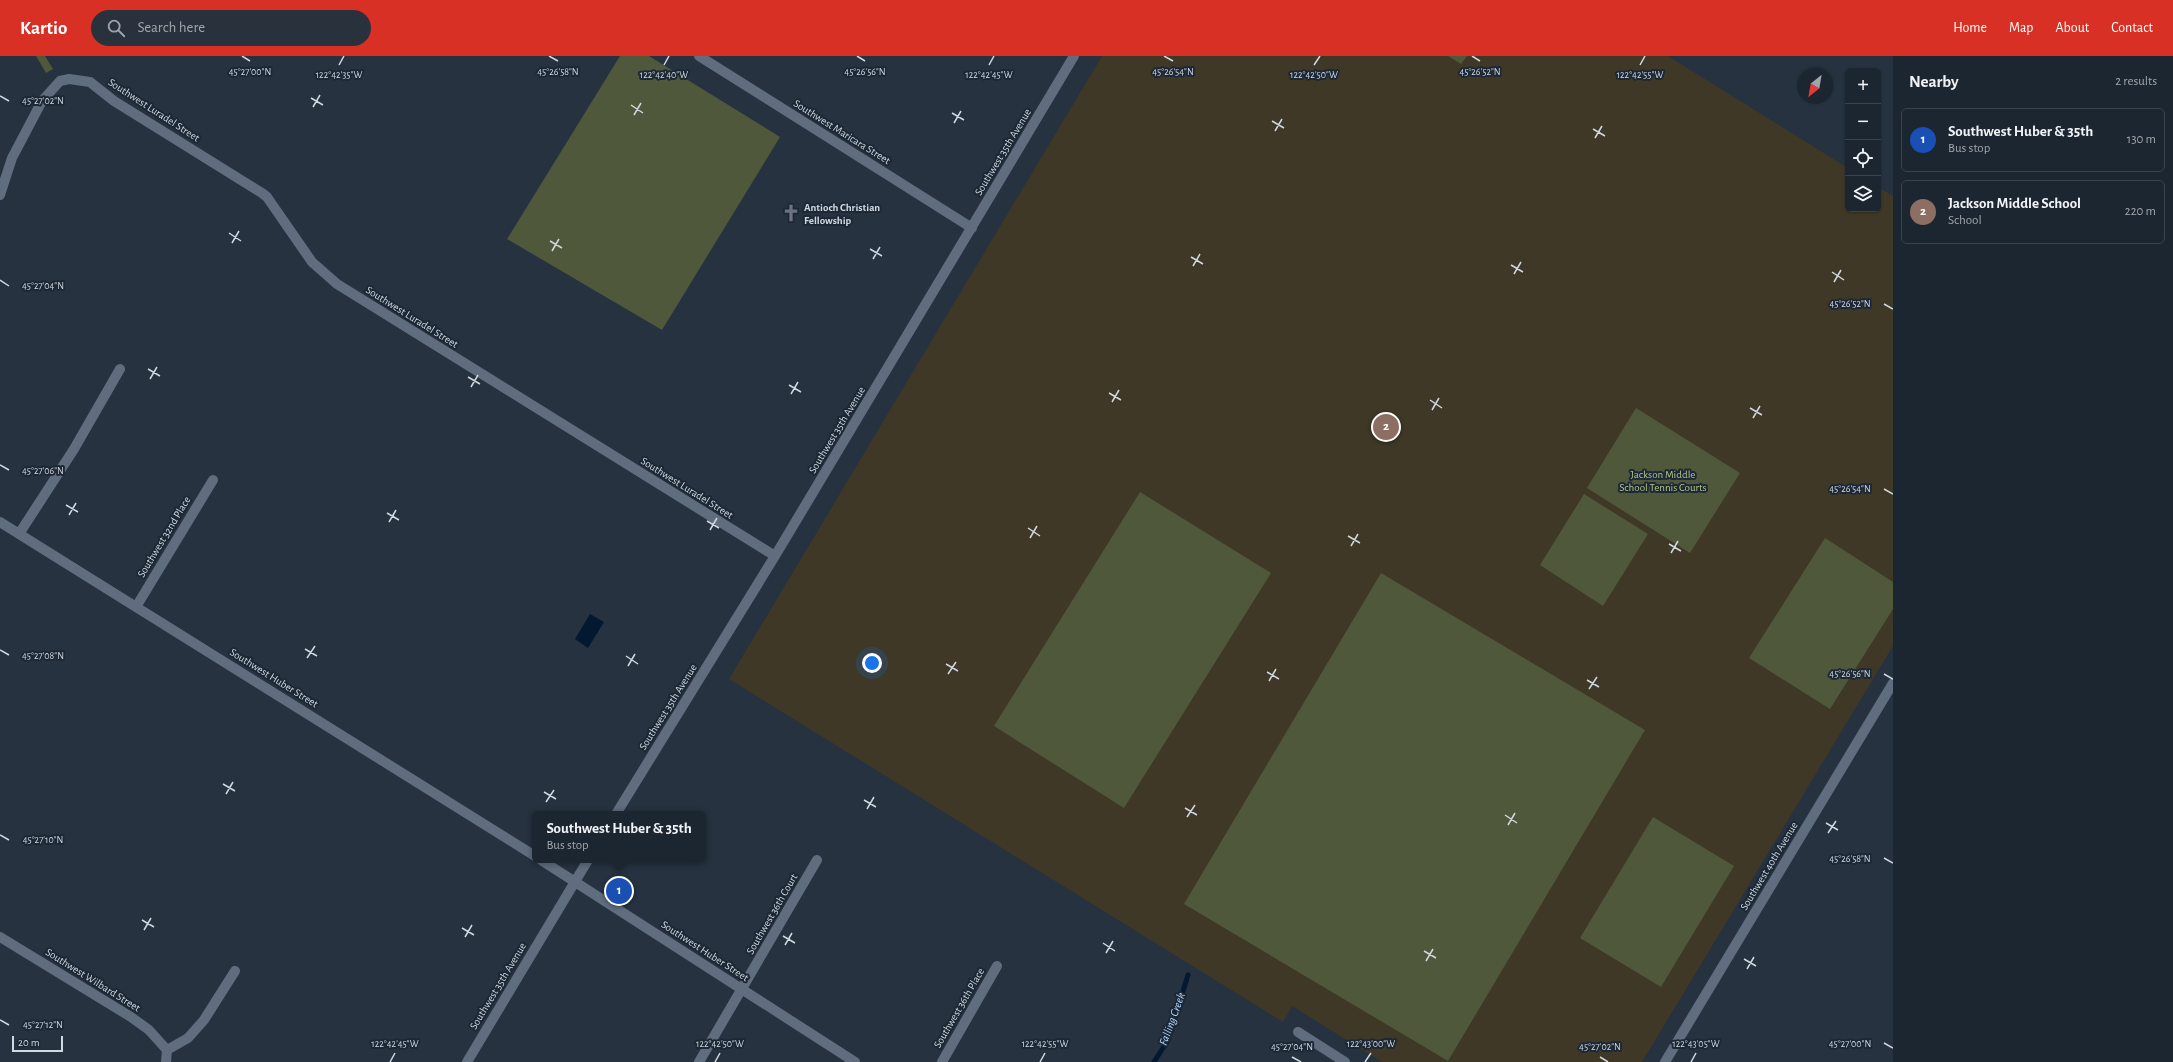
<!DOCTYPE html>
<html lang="en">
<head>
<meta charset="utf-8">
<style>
  :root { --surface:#1c2630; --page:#29323c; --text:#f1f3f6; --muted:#a0a5ab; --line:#3a434c; --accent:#d93025 }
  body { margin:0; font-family:"Alegreya Sans",sans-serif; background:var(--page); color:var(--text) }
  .controls { position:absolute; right:12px; top:12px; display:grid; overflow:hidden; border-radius:6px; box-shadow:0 1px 3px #0004 }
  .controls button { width:36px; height:36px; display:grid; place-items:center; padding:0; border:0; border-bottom:1px solid var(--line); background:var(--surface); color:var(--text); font:20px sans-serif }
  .compass { position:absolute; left:1797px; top:12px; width:36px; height:36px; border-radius:50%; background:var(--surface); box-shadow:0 1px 3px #0004; rotate:211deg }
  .scale { position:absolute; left:12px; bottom:10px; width:51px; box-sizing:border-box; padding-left:4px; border:2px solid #d0d8e1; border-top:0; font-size:11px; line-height:14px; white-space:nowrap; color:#d0d8e1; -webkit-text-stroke:3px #1d2836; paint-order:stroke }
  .you { position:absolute; left:872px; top:607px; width:14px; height:14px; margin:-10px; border:3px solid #fff; border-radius:50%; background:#1a73e8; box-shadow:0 0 0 6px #1a73e833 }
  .badge { display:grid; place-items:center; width:26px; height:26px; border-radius:50%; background:var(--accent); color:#fff; font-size:13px; font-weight:700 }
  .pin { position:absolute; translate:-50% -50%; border:2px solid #fff; box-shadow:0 1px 4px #0006 }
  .popup { position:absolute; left:532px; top:755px; width:174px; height:52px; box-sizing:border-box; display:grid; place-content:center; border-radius:6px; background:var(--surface); filter:drop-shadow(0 1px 3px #0005); font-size:13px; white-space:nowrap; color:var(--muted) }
  .popup b { font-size:15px; color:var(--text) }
  .popup::after { content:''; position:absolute; left:50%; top:100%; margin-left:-8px; border:8px solid transparent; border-top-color:var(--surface) }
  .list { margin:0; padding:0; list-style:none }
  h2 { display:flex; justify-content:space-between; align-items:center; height:52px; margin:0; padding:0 16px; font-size:17px }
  h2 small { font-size:13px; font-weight:400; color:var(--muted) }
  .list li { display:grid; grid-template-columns:26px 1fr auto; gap:12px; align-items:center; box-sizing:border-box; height:64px; margin:0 8px 8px; padding:0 8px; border:1px solid var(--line); border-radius:6px }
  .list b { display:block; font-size:15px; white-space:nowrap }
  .list p { margin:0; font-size:13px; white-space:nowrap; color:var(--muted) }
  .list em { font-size:13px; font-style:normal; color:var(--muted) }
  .icon { flex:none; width:22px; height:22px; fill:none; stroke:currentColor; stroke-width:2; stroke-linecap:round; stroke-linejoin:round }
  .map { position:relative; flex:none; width:1893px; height:1006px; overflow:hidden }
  header { display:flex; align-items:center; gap:24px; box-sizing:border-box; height:56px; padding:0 20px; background:var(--accent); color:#fff }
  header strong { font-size:19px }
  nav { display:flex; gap:22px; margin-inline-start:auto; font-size:14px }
  .search { width:280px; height:36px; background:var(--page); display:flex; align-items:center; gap:10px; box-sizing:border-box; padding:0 14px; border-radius:22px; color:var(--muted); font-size:15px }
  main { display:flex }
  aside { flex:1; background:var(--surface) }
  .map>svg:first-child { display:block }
  .education { fill:#3f3826 }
  .green { fill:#4f583a }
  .water { fill:#031831 }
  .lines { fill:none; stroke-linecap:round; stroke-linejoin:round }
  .stream { stroke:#031831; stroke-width:5 }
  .minor { stroke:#606d7e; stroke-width:10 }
  .ticks { fill:none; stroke:#d0d8e1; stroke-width:1.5 }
  .labels { text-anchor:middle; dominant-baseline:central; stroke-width:4; stroke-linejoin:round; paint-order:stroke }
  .street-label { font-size:11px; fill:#d0d8e1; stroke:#1d2836 }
  .poi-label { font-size:11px; font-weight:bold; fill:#d0d8e1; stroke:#1d2836; text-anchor:start }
  .park-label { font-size:11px; fill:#b4c789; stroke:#1d2836 }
  .water-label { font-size:12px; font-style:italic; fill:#b1d4fd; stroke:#1d2836 }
  .ticks-label { font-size:10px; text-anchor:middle; fill:#d0d8e1; stroke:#1d2836; stroke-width:4; stroke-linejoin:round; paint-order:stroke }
</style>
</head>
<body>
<header>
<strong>Kartio</strong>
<div class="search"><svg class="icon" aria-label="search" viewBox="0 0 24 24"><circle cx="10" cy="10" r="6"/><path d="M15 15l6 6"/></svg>Search here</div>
<nav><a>Home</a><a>Map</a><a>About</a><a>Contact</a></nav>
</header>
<main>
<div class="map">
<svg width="1893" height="1006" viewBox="0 0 1893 1006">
  <rect width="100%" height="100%" fill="#263240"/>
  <path class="education" d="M1102,0H1668L1848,112V153H1878V131L1893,140V590L1642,1006H1382L1292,950L1283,966L729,623Z"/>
  <path class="green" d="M36,0H45L53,13L46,17Z
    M620,0H649L780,81L662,274L507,183Z
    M1448,0H1467L1461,8Z
    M1636,352L1740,417L1690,497L1587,432Z
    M1140,436L1271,517L1124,752L994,670Z
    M1584,438L1648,478L1603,550L1540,509Z
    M1825,482L1893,526V553L1830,653L1749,602Z
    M1381,517L1645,674L1448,1005L1184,848Z
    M1653,761L1734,810L1661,931L1580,882Z"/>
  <path class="water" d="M590,558L604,566L588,592L575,583Z"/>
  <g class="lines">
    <path class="stream" d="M1154,1006L1168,984L1188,919"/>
    <path class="minor" d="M699,0L972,172
      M0,139L12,102L42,45L60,25L69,23L90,26L114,45L262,137L267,141L312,206L337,228L775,500
      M0,466L535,800
      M19,478L74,393L120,313
      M136,551L213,424
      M616,758L775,500L1074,0
      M541,804L855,1006
      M0,881L131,961L149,974L167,994
      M1298,976L1345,1006
      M167,994L188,982L204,964L235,915
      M166,1006L167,994
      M467,1006L588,804
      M699,1006L817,804
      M942,1006L997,910
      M1665,1006L1893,627"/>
  </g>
  <path class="ticks" d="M242,0L250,5M549,0L558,5M857,0L865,5M1164,0L1173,5M1472,0L1480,5M339,9L344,0M664,9L669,0M989,9L994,0M1314,9L1320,0M1640,9L1645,0M0,40L9,45M311,42L323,49M631,49L643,57M313,51L320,39M952,57L964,64M634,59L641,47M1272,65L1284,72M954,67L961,55M1593,73L1605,80M1275,75L1282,63M1595,82L1602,70M229,177L241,185M550,185L562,192M232,187L239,175M870,193L882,200M552,195L559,183M1191,201L1203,208M873,203L880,191M1511,209L1523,216M1193,210L1200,198M1832,216L1844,224M1514,218L1521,206M0,224L9,230M1834,226L1841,214M1884,248L1893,253M148,313L160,320M468,321L480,328M150,323L157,311M789,329L801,336M471,331L478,319M1109,337L1121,344M791,338L798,326M1430,344L1442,352M1112,346L1119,334M1750,352L1762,359M1432,354L1439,342M1753,362L1760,350M0,409L9,414M1884,433L1893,438M66,449L78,456M387,457L399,464M69,459L76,447M707,465L719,472M389,466L396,454M1028,472L1040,480M710,474L717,462M1348,480L1360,487M1030,482L1037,470M1669,488L1681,495M1351,490L1358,478M1671,497L1678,485M305,593L317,600M0,594L9,599M626,600L638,608M307,602L315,590M946,608L958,615M628,610L635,598M1267,616L1279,623M948,618L956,606M1884,618L1893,623M1587,624L1599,631M1269,625L1276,613M1589,633L1597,621M223,728L235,735M544,736L556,743M226,738L233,726M864,744L876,751M546,746L554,734M1185,752L1197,759M867,753L874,741M1505,759L1517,767M1187,761L1195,749M1826,767L1838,774M1508,769L1515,757M1828,777L1836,765M0,779L9,784M1884,802L1893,807M142,864L154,871M462,872L474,879M144,874L151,862M783,880L795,887M465,881L472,869M1103,887L1115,895M785,889L792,877M1424,895L1436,902M1106,897L1113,885M1744,903L1756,910M1426,905L1433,893M1747,913L1754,901M0,964L9,969M1884,987L1893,992M1292,1001L1301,1006M1600,1001L1608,1006M390,1006L395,997M715,1006L720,997M1040,1006L1045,997M1365,1006L1371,997M1691,1006L1696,997"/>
  <defs>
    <g id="church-bare" transform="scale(1.38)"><path d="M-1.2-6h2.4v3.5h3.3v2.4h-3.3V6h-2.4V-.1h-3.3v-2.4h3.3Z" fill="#6b7280" stroke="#1d2836" stroke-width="2.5" paint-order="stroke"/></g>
  </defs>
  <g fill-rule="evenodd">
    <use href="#church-bare" x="791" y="157"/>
  </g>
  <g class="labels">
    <g class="street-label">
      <text transform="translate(154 54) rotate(33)">Southwest Luradel Street</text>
      <text transform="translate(842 76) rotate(32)">Southwest Maricara Street</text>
      <text transform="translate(1003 96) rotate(-59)">Southwest 35th Avenue</text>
      <text transform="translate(412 261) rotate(32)">Southwest Luradel Street</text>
      <text transform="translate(837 374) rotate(-59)">Southwest 35th Avenue</text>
      <text transform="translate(687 432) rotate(32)">Southwest Luradel Street</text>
      <text transform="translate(164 481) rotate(-59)">Southwest 32nd Place</text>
      <text transform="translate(274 622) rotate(32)">Southwest Huber Street</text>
      <text transform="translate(668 651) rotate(-58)">Southwest 35th Avenue</text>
      <text transform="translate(1769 810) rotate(-59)">Southwest 40th Avenue</text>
      <text transform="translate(772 858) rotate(-60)">Southwest 36th Court</text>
      <text transform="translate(705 895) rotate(33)">Southwest Huber Street</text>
      <text transform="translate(93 924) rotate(32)">Southwest Wilbard Street</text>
      <text transform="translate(498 930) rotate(-59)">Southwest 35th Avenue</text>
      <text transform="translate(959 952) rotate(-60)">Southwest 36th Place</text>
    </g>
    <g class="poi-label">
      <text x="804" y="151">Antioch Christian<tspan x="804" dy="13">Fellowship</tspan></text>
    </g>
    <g class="park-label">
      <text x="1663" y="418">Jackson Middle<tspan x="1663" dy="13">School Tennis Courts</tspan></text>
    </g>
    <g class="water-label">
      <text transform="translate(1172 963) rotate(-70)">Falling Creek</text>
    </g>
  </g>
  <g class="ticks-label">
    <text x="865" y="19">45°26'56"N</text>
    <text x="1480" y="19">45°26'52"N</text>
    <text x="250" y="19">45°27'00"N</text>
    <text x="558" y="19">45°26'58"N</text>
    <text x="1173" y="19">45°26'54"N</text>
    <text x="339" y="22">122°42'35"W</text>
    <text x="664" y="22">122°42'40"W</text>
    <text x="989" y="22">122°42'45"W</text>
    <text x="1314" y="22">122°42'50"W</text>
    <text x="1640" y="22">122°42'55"W</text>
    <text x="43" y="48">45°27'02"N</text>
    <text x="43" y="233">45°27'04"N</text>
    <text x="1850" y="251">45°26'52"N</text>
    <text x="43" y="418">45°27'06"N</text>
    <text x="1850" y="436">45°26'54"N</text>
    <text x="43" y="603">45°27'08"N</text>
    <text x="1850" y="621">45°26'56"N</text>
    <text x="43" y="787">45°27'10"N</text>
    <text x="1850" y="806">45°26'58"N</text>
    <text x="43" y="972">45°27'12"N</text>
    <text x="1850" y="991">45°27'00"N</text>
    <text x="395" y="991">122°42'45"W</text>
    <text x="720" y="991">122°42'50"W</text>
    <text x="1045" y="991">122°42'55"W</text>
    <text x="1371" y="991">122°43'00"W</text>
    <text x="1696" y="991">122°43'05"W</text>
    <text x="1292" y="994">45°27'04"N</text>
    <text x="1600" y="994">45°27'02"N</text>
  </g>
</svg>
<div class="controls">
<button>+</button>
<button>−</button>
<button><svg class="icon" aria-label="locate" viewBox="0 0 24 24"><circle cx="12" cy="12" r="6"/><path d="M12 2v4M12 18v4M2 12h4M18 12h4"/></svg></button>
<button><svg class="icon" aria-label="layers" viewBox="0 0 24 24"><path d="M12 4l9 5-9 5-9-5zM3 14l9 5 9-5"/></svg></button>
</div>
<svg class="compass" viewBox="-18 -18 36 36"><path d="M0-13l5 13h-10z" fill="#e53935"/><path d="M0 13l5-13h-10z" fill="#a0a5ab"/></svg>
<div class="scale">20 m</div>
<div class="you"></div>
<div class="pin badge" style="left:619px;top:835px;background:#1a4fb4">1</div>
<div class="popup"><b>Southwest Huber &amp; 35th</b>Bus stop</div>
<div class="pin badge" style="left:1386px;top:371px;background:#8d6e63">2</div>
</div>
<aside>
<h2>Nearby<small>2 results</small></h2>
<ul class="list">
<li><span class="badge" style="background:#1a4fb4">1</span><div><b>Southwest Huber &amp; 35th</b><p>Bus stop</p></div><em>130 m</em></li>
<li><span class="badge" style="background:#8d6e63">2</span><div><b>Jackson Middle School</b><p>School</p></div><em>220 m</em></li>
</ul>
</aside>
</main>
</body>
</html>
